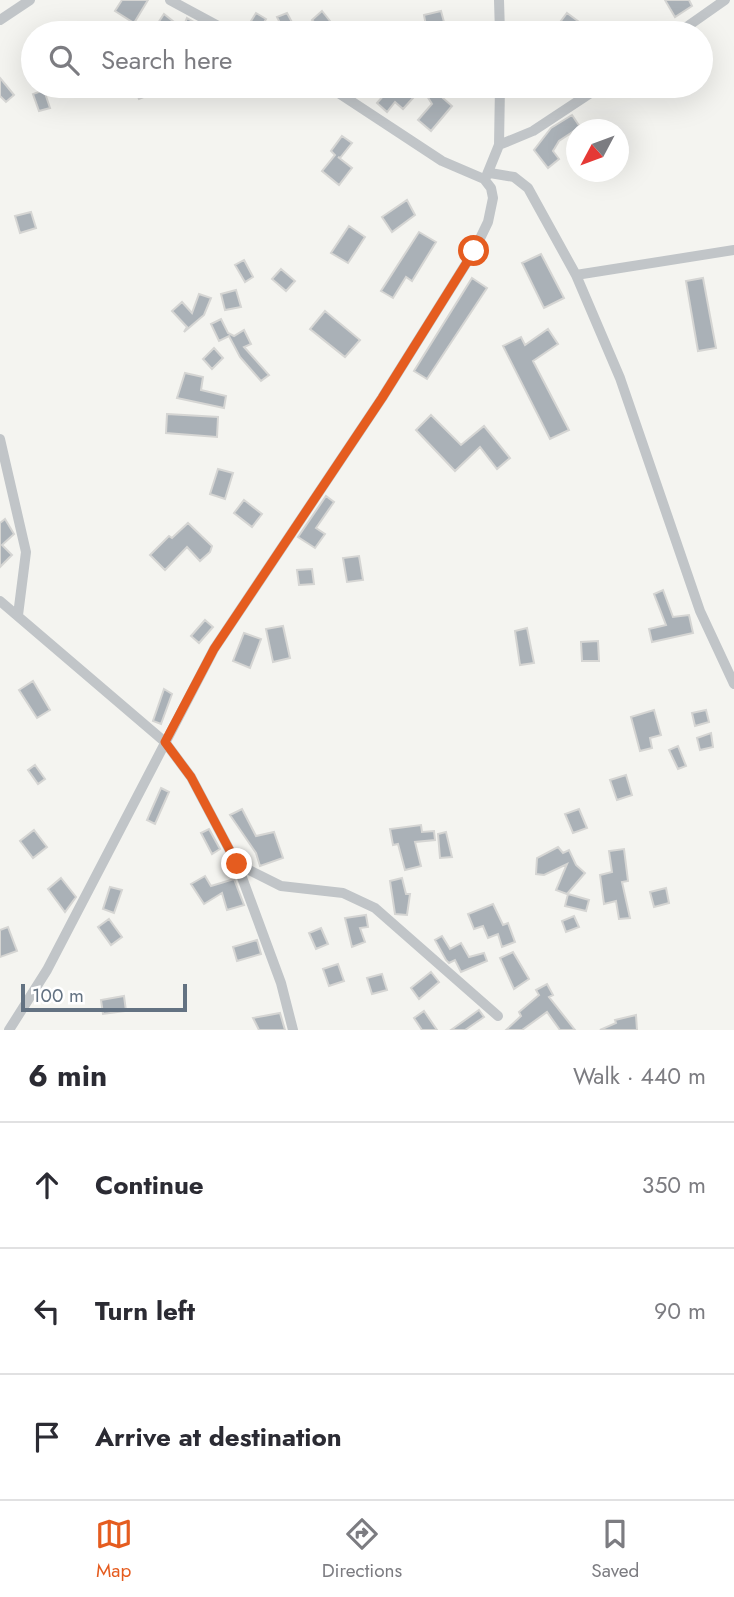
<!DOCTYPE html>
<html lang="en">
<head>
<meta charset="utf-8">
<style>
  :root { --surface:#fff; --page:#f7f7f7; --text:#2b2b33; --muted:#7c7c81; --line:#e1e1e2; --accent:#e55c1f }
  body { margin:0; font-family:Jost,sans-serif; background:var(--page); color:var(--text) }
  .compass { position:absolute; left:566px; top:119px; width:63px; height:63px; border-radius:50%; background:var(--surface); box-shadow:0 7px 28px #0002; rotate:229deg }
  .scale { position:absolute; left:21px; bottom:18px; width:166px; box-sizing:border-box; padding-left:7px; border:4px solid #637282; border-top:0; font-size:19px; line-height:24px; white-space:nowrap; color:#637282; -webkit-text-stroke:5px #fff; paint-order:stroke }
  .stop { position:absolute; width:21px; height:21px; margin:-16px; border:5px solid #e55c1f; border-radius:50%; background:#fff }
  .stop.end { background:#e55c1f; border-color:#fff; box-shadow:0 2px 7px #0008 }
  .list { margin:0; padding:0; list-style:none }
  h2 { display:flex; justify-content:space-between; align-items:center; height:91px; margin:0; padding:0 28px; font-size:30px }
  h2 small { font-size:23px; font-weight:400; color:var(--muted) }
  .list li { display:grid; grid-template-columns:46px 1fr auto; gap:21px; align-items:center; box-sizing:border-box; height:126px; padding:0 28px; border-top:2px solid var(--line) }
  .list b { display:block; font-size:26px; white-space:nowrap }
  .list em { font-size:23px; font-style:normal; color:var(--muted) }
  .icon { flex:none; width:38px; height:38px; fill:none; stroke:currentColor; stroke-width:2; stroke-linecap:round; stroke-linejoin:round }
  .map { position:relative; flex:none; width:734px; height:1030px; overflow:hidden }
  .search { position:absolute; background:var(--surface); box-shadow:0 7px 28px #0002; left:21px; right:21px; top:21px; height:77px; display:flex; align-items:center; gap:18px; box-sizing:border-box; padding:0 24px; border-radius:38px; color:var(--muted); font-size:26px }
  .sheet { height:469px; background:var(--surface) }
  nav { display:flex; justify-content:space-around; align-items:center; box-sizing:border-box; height:98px; border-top:2px solid var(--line); background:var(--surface); font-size:19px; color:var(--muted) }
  nav a { display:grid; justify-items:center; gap:4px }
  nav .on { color:var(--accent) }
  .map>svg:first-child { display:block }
  .building { fill:#aab1b7; stroke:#d5d5d3; stroke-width:2 }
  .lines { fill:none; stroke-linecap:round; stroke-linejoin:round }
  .minor { stroke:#c1c5c8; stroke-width:10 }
  .route { stroke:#e55c1f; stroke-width:9 }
</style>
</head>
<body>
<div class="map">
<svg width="734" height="1030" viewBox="0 0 734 1030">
  <rect width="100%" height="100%" fill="#f4f4f0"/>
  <path class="building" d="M122,0H148L134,23L115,11Z
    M665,0H689L692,6L675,17Z
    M322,11L334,26L325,33L312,20Z
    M441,11L444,22L426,26L424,15Z
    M256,13L266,19L258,32L248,26Z
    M287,13L294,26L284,31L277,17Z
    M567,13L594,33H552Z
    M164,14L174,22L167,33H160L154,29Z
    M187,18L206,29L204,33L184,25Z
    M0,78L14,95L6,102L0,96Z
    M134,86H170L139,99Z
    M392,86H445L435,91L452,106L431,131L418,120L432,104L422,88L403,109L395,102L387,112L377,103Z
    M44,90L50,108L39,111L33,94Z
    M572,115L580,127L559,141L553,151L559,159L548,168L534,150L551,128Z
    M342,136L352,143L340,158L338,157L352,168L339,185L322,171L335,155L331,151Z
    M407,200L415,215L392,232L382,217Z
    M31,212L36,228L20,233L15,216Z
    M349,226L365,237L348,263L331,253Z
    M419,232L436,242L412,281L406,277L393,298L381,291Z
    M541,254L564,298L544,308L522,263Z
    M244,260L253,277L245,282L235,265Z
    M281,269L295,281L286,291L272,279Z
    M472,278L487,288L427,379L414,371Z
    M703,278L716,348L698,351L686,281Z
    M236,290L241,307L225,310L221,294Z
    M199,294L211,298L204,315L184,332L187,327L172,311L182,302L192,313Z
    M325,311L360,340L345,357L310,329Z
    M221,319L228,333L234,336L244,330L251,344L244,347L269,375L261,381L240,357L229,336L219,341L211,324Z
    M548,329L558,344L533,361L569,430L550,439L503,346L521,337L525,345Z
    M214,348L223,358L212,369L203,359Z
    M185,373L203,377L201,390L226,396L224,408L177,398Z
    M167,414L218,417L217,437L166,433Z
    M431,415L461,445L484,426L510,458L497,469L480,447L455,471L416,430Z
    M218,469L233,473L225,499L210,494Z
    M326,496L334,502L316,528L325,534L315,548L298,537Z
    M244,500L262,514L252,527L234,513Z
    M5,519L14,534L2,545L12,555L0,567V523Z
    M188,523L212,546L210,552L200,561L187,547L165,570L150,555L169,536L172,538Z
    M359,556L363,580L347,582L343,558Z
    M312,569L314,584L299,585L297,570Z
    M663,590L673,617L689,615L693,633L652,642L649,629L666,625L654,594Z
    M205,620L213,627L199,643L191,636Z
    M283,626L290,658L273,662L266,629Z
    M527,628L534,663L520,665L515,631Z
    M244,633L261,639L250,668L233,661Z
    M598,641L599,661H582L581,642Z
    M33,681L50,710L37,718L19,690Z
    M164,689L172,694L161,724L153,721Z
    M654,710L661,735L650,738L652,748L640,751L631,717Z
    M706,710L709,722L695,726L692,713Z
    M711,733L713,747L700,750L697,738Z
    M678,746L686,766L678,769L669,750Z
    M35,765L45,779L38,784L28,770Z
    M626,775L632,795L617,800L610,780Z
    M161,788L169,792L155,824L147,820Z
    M242,809L256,836L274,832L283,858L260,866L256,853L230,815Z
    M579,809L587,828L573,833L565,814Z
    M421,825L422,832L434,831L435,840L415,842L421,866L405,870L398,844L393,845L390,829Z
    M209,829L220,849L212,854L201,833Z
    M34,830L47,847L33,858L20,841Z
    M446,832L452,857L440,858L438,834Z
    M558,847L563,853L569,850L576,865L585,873L567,894L556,890L567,864L544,875L536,874L537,858Z
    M624,849L628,881L622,882L630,918L619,919L616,901L604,904L600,875L612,872L609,851Z
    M205,876L211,886L234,879L244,905L227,910L222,893L204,904L191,884Z
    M61,878L76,897L65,912L48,889Z
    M402,878L406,894H410L407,915L395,914L390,881Z
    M110,887L122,890L114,913L103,909Z
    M666,888L669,903L654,907L650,892Z
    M568,894L589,900L586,911L565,906Z
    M493,904L503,925L508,923L515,942L502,947L498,934L488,938L483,926L474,929L468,914Z
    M366,915L368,927L360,928L365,942L352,947L345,918Z
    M574,916L579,927L566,932L562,921Z
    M109,919L122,937L111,945L98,927Z
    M8,927L17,951L0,957V930Z
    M321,928L328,944L316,949L309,933Z
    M442,936L450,949L461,943L469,957L484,953L487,961L461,972L455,960L449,963L446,960L435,940Z
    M257,940L261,954L237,961L233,947Z
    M513,952L529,979L514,989L500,958Z
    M338,964L344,981L329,986L323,969Z
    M431,972L439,982L419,999L411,988Z
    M382,974L387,990L372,994L367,978Z
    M547,984L553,995L549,997L575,1030H560L547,1012L522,1030H506L521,1016L519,1012L539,995L536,990Z
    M124,996L126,1011L103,1014L101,1000Z
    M479,1010L484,1017L465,1030H451Z
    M424,1011L437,1030H422L414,1018Z
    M280,1013L285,1030H259L253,1018Z
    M636,1015L637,1030H600L616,1023L615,1020Z"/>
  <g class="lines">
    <path class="minor" d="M170,0L231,33
      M499,0L500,33
      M0,20L30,0
      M678,33L725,0
      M499,145L533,131L601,86
      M490,173L514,177L528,188L576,275L620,378L700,611L734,684
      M486,177L499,145L500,86
      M576,275L734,250
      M0,439L26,552L18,615
      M0,601L165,742L191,777L237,864L281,983L293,1030
      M237,864L281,886L343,893L375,908L498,1016
      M9,1030L47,970L214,649L382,398L474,251L488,222L493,198L491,188L484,179L442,161L328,86"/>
  </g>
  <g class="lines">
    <path class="route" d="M237,864L191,777L165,742L214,649L382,398L474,251"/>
  </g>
</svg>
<svg class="compass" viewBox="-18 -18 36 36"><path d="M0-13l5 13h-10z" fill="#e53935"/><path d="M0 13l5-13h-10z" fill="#7c7c81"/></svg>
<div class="scale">100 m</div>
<div class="stop" style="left:474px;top:251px"></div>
<div class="stop end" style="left:237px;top:864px"></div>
<div class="search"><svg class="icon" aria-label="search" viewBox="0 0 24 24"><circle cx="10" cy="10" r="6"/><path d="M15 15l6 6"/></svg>Search here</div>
</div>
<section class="sheet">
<h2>6 min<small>Walk · 440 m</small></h2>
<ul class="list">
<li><svg class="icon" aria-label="ahead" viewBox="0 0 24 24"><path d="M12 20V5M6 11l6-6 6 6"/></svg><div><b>Continue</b></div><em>350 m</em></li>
<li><svg class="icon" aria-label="left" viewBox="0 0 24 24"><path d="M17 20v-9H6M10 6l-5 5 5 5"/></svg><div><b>Turn left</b></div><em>90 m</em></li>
<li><svg class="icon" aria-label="arrive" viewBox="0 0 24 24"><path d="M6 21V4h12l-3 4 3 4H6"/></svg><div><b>Arrive at destination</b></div></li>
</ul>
</section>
<nav>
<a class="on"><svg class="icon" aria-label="map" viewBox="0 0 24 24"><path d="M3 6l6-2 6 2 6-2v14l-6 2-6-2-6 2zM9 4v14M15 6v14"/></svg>Map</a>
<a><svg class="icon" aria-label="directions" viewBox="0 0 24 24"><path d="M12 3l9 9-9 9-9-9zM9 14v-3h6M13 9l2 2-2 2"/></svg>Directions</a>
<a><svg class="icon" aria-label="saved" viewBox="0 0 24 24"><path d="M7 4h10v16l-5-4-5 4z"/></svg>Saved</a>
</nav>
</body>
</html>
